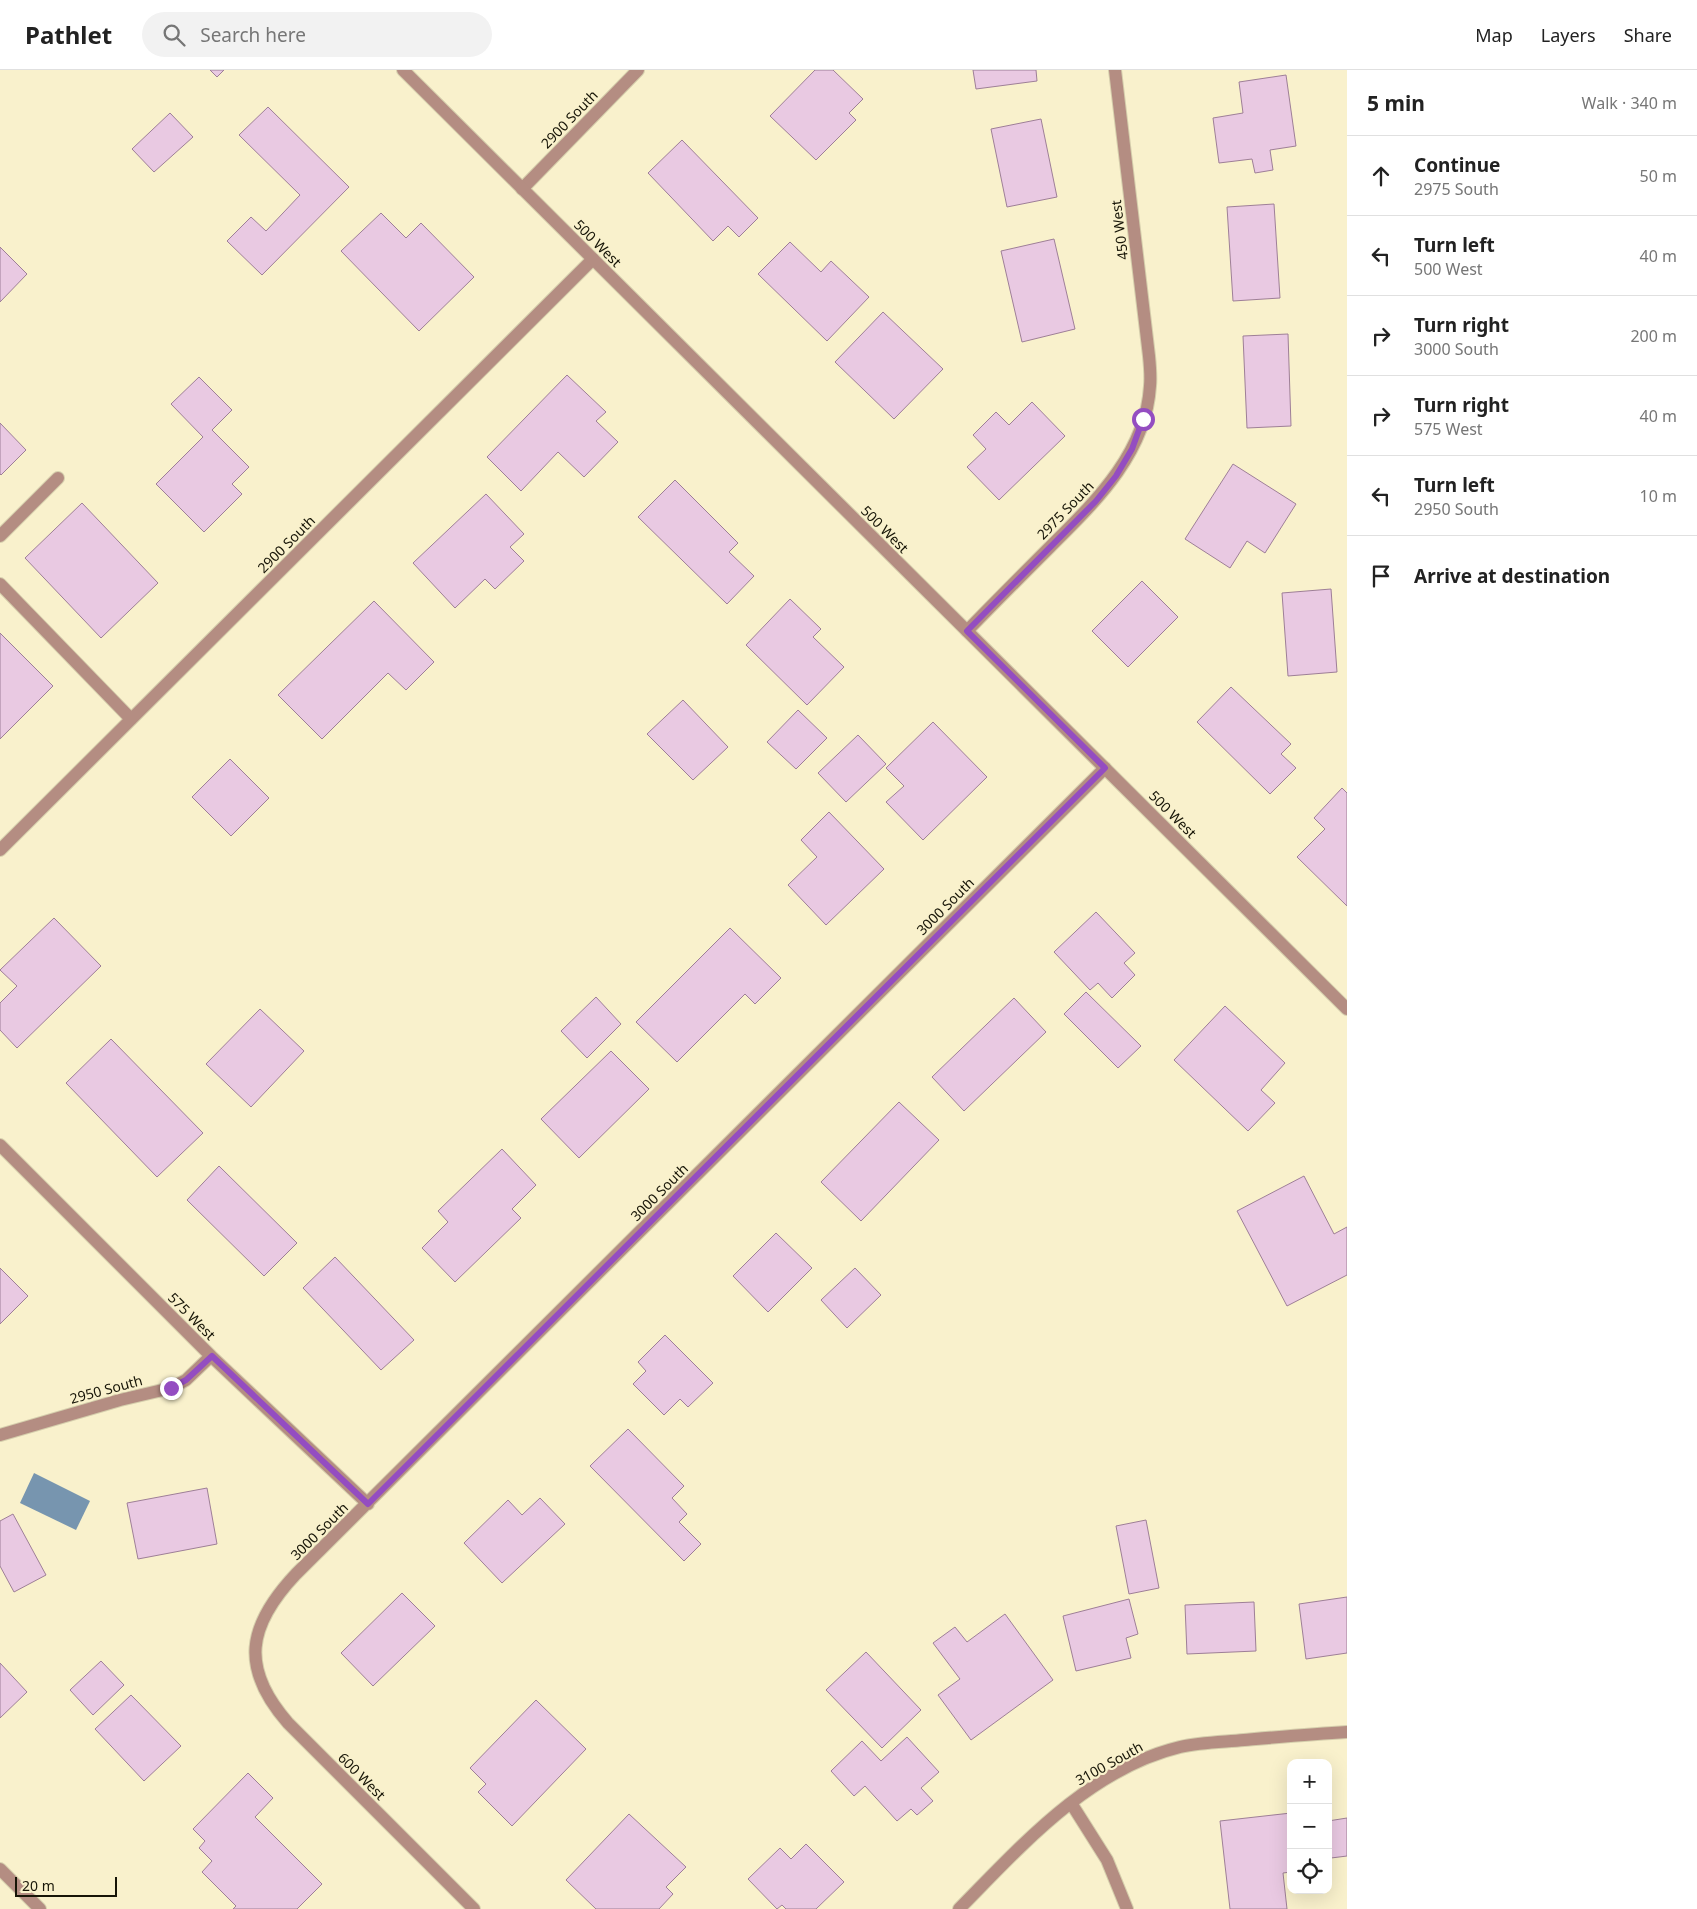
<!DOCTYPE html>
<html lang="en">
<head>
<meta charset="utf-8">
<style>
  :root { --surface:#fff; --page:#f2f2f2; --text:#222; --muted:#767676; --line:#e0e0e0 }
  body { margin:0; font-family:"Noto Sans",sans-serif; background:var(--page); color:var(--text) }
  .controls { position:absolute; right:15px; bottom:15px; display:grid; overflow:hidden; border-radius:10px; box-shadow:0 5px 20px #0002 }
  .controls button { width:45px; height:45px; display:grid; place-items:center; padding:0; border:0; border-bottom:1px solid var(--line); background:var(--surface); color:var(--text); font:25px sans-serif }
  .scale { position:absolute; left:15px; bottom:12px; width:102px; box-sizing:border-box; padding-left:5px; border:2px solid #171507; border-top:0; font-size:14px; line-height:18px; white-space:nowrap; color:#171507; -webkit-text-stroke:4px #f9f1cc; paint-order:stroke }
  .stop { position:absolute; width:15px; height:15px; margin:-11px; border:4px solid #944dc1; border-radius:50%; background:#fff }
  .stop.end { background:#944dc1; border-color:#fff; box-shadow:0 1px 5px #0008 }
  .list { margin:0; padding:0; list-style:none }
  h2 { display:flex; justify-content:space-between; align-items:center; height:65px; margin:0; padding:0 20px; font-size:21px }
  h2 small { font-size:16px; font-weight:400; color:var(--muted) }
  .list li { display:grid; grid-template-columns:32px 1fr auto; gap:15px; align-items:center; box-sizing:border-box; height:80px; padding:0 20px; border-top:1px solid var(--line) }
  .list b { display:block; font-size:19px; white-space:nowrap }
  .list p { margin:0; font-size:16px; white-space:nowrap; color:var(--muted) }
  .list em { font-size:16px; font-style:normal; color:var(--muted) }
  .icon { flex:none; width:28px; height:28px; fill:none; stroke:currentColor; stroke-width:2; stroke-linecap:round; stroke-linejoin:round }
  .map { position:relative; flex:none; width:1347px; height:1839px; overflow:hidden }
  header { display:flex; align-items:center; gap:30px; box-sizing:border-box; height:70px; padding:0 25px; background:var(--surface); border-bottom:1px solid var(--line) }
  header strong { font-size:24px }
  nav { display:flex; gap:28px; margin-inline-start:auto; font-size:18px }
  .search { width:350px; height:45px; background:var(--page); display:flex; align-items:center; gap:12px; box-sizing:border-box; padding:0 18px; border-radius:28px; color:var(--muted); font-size:19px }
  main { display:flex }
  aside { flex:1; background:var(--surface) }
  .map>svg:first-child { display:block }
  .water { fill:#7795af }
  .building { fill:#e9c9e2; stroke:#9e7f97 }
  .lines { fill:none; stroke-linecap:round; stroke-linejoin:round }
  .service-casing { stroke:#d5ceac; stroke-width:14 }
  .minor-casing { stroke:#d5ceac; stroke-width:14 }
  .tertiary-casing { stroke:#d5ceac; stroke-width:14 }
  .service { stroke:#b48d82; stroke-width:12 }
  .minor { stroke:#b48d82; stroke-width:12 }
  .tertiary { stroke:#b48d82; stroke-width:12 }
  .route { stroke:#944dc1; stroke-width:6 }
  .labels { text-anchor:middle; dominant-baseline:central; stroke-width:4.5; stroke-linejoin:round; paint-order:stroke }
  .street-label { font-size:14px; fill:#171507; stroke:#f9f1cc }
</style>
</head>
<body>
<header>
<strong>Pathlet</strong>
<div class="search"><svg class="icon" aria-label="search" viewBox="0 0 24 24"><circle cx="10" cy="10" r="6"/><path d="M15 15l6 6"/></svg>Search here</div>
<nav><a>Map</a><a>Layers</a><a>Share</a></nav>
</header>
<main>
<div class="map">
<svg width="1347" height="1839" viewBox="0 0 1347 1839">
  <rect width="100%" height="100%" fill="#f9f1cc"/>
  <path class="water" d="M34,1403L90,1431L76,1460L20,1433Z"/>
  <path class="building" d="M210,0H224L217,7Z
    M815,0H833L863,29L849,43L856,50L816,90L770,46Z
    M973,0H1036L1037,11L976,19Z
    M1286,5L1296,76L1270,80L1273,100L1255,103L1252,89L1219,93L1213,48L1243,43L1239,12Z
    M268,37L349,117L262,205L227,171L251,147L266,161L300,125L239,65Z
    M170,43L193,67L154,102L132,79Z
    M1041,49L1057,127L1007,137L991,59Z
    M682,70L758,148L739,167L728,156L713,171L648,103Z
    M1274,134L1280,228L1233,231L1227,137Z
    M381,143L406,168L421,153L474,207L419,261L341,181Z
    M1054,169L1075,259L1022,272L1001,181Z
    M790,172L821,202L831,191L869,227L827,271L758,204Z
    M0,177L27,204L0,232Z
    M883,242L943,299L894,349L835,292Z
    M1288,264L1291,356L1247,358L1243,266Z
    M567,305L606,342L596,351L618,372L584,407L558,382L521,421L487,387Z
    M199,307L232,340L212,360L249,397L232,414L242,424L204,462L156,414L203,367L171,334Z
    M1032,332L1065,366L999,430L967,397L986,379L973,365L996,342L1009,355Z
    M0,353L26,380L1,405L0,404Z
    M1233,394L1296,434L1265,483L1247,471L1230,498L1185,469Z
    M675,410L738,473L729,482L754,506L727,534L638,447Z
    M486,424L524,464L510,477L524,491L495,519L485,509L455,538L413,493Z
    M82,433L158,513L101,568L25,488Z
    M1142,511L1178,547L1128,597L1092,561Z
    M1331,519L1337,602L1288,606L1282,523Z
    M790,529L821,559L813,567L844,597L807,635L746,575Z
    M374,531L434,592L406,620L388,603L322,669L278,625Z
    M0,563L53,616L0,669Z
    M1231,617L1291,674L1281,684L1296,698L1270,724L1197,652Z
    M683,630L728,677L693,710L647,664Z
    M798,640L827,668L796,699L767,672Z
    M933,652L987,707L923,770L886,732L904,716L886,698Z
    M858,665L886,694L846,732L818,703Z
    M230,689L269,728L231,766L192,727Z
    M1342,718L1347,723V836L1297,787L1325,759L1314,748Z
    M829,742L884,799L826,855L788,815L817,787L801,770Z
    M1096,842L1135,883L1124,893L1135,905L1112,928L1098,913L1090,920L1054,882Z
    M54,848L101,896L17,978L0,960V933L17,916L0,900Z
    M730,858L781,908L755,934L745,924L677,992L636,952Z
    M1086,922L1141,976L1118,998L1064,944Z
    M596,927L621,954L587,988L561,961Z
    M1014,928L1046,962L964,1041L932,1007Z
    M1225,936L1285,993L1261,1020L1275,1033L1248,1061L1174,990Z
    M260,939L304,981L251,1037L206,994Z
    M111,969L203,1063L157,1107L66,1013Z
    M611,981L649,1019L579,1088L541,1049Z
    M899,1032L939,1070L861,1151L821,1112Z
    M502,1079L536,1115L512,1139L521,1148L455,1212L422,1178L448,1152L438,1141Z
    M219,1096L297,1173L264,1206L187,1130Z
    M1304,1106L1334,1164L1347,1157V1205L1287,1236L1237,1141Z
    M776,1163L812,1198L768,1242L733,1206Z
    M335,1187L414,1270L381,1300L303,1218Z
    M0,1198L28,1226L0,1254Z
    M855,1198L881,1225L847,1258L821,1230Z
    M665,1265L713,1313L688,1337L680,1329L664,1345L633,1314L646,1301L638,1292Z
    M628,1359L684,1416L672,1428L687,1444L679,1452L701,1474L684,1491L590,1396Z
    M207,1418L217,1474L138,1489L127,1433Z
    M540,1428L565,1454L502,1513L464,1473L508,1430L522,1445Z
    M13,1444L46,1505L14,1522L0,1496V1451Z
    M1146,1450L1159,1518L1129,1524L1116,1456Z
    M402,1523L435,1556L373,1616L341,1583Z
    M1347,1527V1583L1306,1589L1299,1534Z
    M1129,1529L1138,1564L1126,1568L1131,1588L1076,1601L1063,1546Z
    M1254,1532L1256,1581L1187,1584L1185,1535Z
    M1005,1544L1053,1610L971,1670L938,1625L960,1609L933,1573L955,1557L967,1572Z
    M866,1582L921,1640L882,1678L826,1620Z
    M101,1591L124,1615L93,1645L70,1620Z
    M0,1593L27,1622L0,1648Z
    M131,1625L181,1676L144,1711L95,1659Z
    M536,1630L586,1679L512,1756L478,1722L486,1714L470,1698Z
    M907,1667L939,1702L921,1718L933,1731L917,1745L911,1739L897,1751L865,1716L854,1726L831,1701L862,1671L881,1691Z
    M248,1703L273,1728L255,1747L322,1814L297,1839H233L236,1836L202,1802L212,1791L199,1778L205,1771L193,1759Z
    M1291,1743V1802L1283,1803L1287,1839H1230L1220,1751Z
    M629,1744L686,1797L666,1817L673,1824L659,1839H596L566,1810Z
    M1347,1748V1786L1331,1788L1328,1769V1751Z
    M806,1774L844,1812L816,1839H786L782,1835L777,1839L748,1809L780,1778L791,1789Z"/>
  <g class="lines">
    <g class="service-casing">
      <path id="service" d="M0,466L58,408
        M0,514L131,649"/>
    </g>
    <g class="minor-casing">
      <path id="minor" d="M522,119L638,0
        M967,561C994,533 1022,505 1050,477C1094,433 1146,384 1150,316C1151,306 1150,296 1149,286L1115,0
        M0,780L593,189
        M0,1075L211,1286L368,1434
        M0,1365L120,1330L171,1318L186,1310L211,1286
        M1071,1733L1107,1790L1127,1839
        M0,1799L40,1839
        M474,1839L288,1653C240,1598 247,1556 296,1504L1105,698
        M959,1839C1022,1775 1089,1699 1180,1677C1201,1672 1223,1672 1244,1670C1279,1667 1313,1664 1347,1662"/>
    </g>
    <g class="tertiary-casing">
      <path id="tertiary" d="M403,0L1347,939"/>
    </g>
    <use href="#service" class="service"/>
    <use href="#minor" class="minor"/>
    <use href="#tertiary" class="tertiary"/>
  </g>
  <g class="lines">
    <path class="route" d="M171,1318L186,1310L212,1286L368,1434L1105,698L967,561L1096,431L1116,406L1132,379L1143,349"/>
  </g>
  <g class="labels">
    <g class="street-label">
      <text transform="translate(569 49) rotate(-46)">2900 South</text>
      <text transform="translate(1119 160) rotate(-97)">450 West</text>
      <text transform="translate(598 173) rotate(45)">500 West</text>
      <text transform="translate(1065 440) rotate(-46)">2975 South</text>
      <text transform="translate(885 459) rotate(45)">500 West</text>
      <text transform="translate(286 474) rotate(-45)">2900 South</text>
      <text transform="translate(1173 744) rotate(45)">500 West</text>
      <text transform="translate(945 836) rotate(-45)">3000 South</text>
      <text transform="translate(659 1122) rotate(-45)">3000 South</text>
      <text transform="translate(192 1246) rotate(45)">575 West</text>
      <text transform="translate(106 1319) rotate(-15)">2950 South</text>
      <text transform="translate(319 1461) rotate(-45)">3000 South</text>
      <text transform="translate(1109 1693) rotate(-29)">3100 South</text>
      <text transform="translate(362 1706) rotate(45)">600 West</text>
    </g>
  </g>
</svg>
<div class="controls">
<button>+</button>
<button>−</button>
<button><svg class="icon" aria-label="locate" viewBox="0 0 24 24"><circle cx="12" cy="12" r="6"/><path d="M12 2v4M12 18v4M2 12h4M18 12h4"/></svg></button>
</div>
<div class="scale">20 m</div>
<div class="stop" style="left:1143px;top:349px"></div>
<div class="stop end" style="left:171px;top:1318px"></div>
</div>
<aside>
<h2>5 min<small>Walk · 340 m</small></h2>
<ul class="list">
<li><svg class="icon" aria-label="ahead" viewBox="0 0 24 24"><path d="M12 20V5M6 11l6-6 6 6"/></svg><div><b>Continue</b><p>2975 South</p></div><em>50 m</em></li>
<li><svg class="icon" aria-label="left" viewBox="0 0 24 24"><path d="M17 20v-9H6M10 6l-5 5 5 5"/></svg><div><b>Turn left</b><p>500 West</p></div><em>40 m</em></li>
<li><svg class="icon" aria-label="right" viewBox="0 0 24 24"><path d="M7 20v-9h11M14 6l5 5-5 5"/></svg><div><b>Turn right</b><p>3000 South</p></div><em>200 m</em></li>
<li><svg class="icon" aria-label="right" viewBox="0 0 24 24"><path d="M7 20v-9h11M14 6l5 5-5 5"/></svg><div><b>Turn right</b><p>575 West</p></div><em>40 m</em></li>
<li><svg class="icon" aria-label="left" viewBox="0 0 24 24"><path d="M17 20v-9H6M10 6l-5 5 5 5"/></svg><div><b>Turn left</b><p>2950 South</p></div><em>10 m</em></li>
<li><svg class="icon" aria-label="arrive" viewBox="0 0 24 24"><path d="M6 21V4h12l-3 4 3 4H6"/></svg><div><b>Arrive at destination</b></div></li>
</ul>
</aside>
</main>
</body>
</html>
